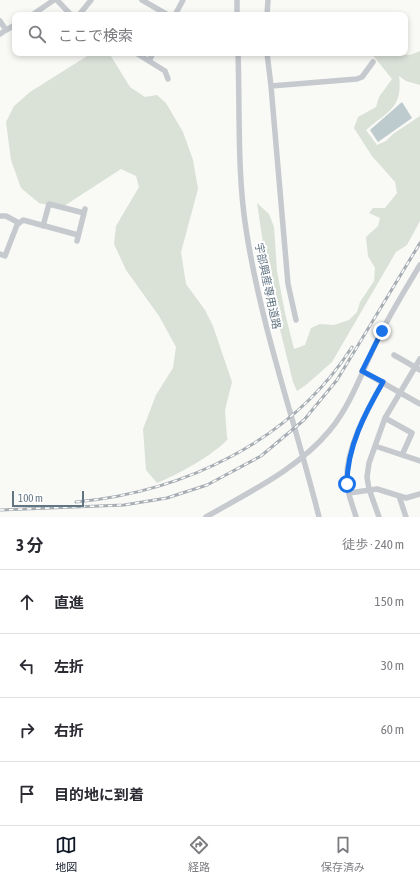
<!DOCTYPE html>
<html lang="ja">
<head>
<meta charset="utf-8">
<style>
  :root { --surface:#fff; --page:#f7f7f7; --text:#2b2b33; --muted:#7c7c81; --line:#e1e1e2; --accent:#111827 }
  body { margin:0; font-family:"Asap Condensed","Noto Sans JP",sans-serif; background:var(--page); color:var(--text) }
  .scale { position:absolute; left:12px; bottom:10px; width:72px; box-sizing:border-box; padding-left:4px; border:2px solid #627583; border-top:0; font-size:11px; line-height:14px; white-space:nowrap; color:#627583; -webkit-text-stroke:3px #fff; paint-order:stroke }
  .stop { position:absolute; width:12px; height:12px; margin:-9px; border:3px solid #1a73e8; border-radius:50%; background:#fff }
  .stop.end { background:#1a73e8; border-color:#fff; box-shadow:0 1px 4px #0008 }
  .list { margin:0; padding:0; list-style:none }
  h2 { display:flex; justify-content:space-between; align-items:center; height:52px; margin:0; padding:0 16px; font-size:17px }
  h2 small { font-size:13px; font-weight:400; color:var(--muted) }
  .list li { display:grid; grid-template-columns:26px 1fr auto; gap:12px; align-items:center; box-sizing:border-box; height:64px; padding:0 16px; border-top:1px solid var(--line) }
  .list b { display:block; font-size:15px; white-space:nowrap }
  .list em { font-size:13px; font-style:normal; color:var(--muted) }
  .icon { flex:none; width:22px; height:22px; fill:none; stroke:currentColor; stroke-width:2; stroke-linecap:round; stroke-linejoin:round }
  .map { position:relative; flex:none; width:420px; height:517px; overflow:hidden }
  .search { position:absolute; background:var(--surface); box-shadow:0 2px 6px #0003; left:12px; right:12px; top:12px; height:44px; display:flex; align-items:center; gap:10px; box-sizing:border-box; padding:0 14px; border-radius:8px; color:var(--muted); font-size:15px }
  .sheet { height:308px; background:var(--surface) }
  nav { display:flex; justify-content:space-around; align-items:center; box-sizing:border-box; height:56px; border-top:1px solid var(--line); background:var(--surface); font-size:11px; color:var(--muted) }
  nav a { display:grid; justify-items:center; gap:2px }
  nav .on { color:var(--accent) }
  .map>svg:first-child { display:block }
  .green { fill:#dae1d7 }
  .water { fill:#bdcace }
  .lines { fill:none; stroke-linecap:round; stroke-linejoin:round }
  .minor { stroke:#c6cace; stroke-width:5.5 }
  .rail-casing { stroke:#a6adb3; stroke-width:3 }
  .rail { stroke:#fff; stroke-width:1.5; stroke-dasharray:4.5; stroke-linecap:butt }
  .route { stroke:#1a73e8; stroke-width:5 }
  .labels { text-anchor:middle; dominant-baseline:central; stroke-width:4; stroke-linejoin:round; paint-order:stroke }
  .street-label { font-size:11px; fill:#627583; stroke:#fff }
</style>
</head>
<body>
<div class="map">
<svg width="420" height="517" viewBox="0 0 420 517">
  <rect width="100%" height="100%" fill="#f9f9f6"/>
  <path class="green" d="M420,51V85L406,81L399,76C403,108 388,111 366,130L377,145L386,141L393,134L420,116V221L407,245L396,252L332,362L306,385L297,391L293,382L270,289L257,203L269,214L274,227L277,271L285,313L294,349L305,345L311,328L320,324L334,325L349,320L357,312L360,302L374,281L375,268L368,256L366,237L378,226L380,218L369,213L373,208H385L397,193L395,182L372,156L354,128L358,117L376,107L379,97L392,79L371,53L410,55Z
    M92,53H109L130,87L145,97L157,95L166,103L183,132L193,160L198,189L181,252L186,284L205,310L213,326L232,382L225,410L227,438L228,439C212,456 179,474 157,483L146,470L143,429L156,395L173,368L176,347L159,316L126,270L114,244L116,226L139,187L136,176L121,169L61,208L39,203L21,188L11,160L6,122L14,106L30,92Z"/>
  <path class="water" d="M402,102L412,118L378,142L370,130Z"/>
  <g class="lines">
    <path class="minor" d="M57,0L71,15
      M142,0L168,15
      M237,0V15
      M32,15L54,0
      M79,15L91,0
      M175,15L183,0
      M267,15L268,0
      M0,21L6,30L0,34
      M6,30L15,25
      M136,53L165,71L168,79
      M238,53C240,111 237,171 246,229C261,327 295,421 319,517
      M267,53L271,86L288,284L296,320
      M149,61L153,53
      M271,86L357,79L362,77L373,62
      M0,216H6L19,223
      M43,226L49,204L84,213
      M77,241L85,209
      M0,254L5,256L17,225L23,220L78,235
      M394,355L420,370
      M362,371L420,404
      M385,418L412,433L402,455
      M375,446L420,461
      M349,493L377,489L406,498L420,494
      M399,496L406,517
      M206,517C249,492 298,469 330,430C351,405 363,369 378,339C390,314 405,290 420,265
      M356,517C353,506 348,495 347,484C344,451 367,410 383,382
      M379,517L369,489L367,477L369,463L385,418L420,359"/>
    <g class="rail-casing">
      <path id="rail" d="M76,502C184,492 292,441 352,347
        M0,510L124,505L167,498L207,485L261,456L304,420L337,380L420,243"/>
    </g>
    <use href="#rail" class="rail"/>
  </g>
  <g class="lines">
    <path class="route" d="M347,484C347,447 365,413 383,382L362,371L382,331"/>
  </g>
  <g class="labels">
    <g class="street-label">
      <text transform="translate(268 286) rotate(78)">宇部興産専用道路</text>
    </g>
  </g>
</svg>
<div class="scale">100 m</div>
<div class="stop" style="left:347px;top:484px"></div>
<div class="stop end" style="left:382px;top:331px"></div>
<div class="search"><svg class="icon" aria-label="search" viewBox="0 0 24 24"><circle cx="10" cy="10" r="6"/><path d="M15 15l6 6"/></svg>ここで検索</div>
</div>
<section class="sheet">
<h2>3 分<small>徒歩 · 240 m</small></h2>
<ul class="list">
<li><svg class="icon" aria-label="ahead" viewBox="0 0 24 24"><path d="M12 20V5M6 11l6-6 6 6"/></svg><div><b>直進</b></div><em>150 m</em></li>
<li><svg class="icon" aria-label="left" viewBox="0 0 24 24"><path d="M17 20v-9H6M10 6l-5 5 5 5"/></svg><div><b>左折</b></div><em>30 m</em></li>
<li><svg class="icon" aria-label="right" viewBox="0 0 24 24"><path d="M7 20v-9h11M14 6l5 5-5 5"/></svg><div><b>右折</b></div><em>60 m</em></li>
<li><svg class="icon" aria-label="arrive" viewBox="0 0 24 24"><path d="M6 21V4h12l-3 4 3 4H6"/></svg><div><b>目的地に到着</b></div></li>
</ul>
</section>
<nav>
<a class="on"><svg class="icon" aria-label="map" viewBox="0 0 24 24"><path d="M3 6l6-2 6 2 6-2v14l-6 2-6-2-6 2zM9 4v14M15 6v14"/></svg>地図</a>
<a><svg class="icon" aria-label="directions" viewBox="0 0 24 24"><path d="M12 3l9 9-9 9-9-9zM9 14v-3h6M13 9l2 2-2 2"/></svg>経路</a>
<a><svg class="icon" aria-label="saved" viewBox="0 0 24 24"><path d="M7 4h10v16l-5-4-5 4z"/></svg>保存済み</a>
</nav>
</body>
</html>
